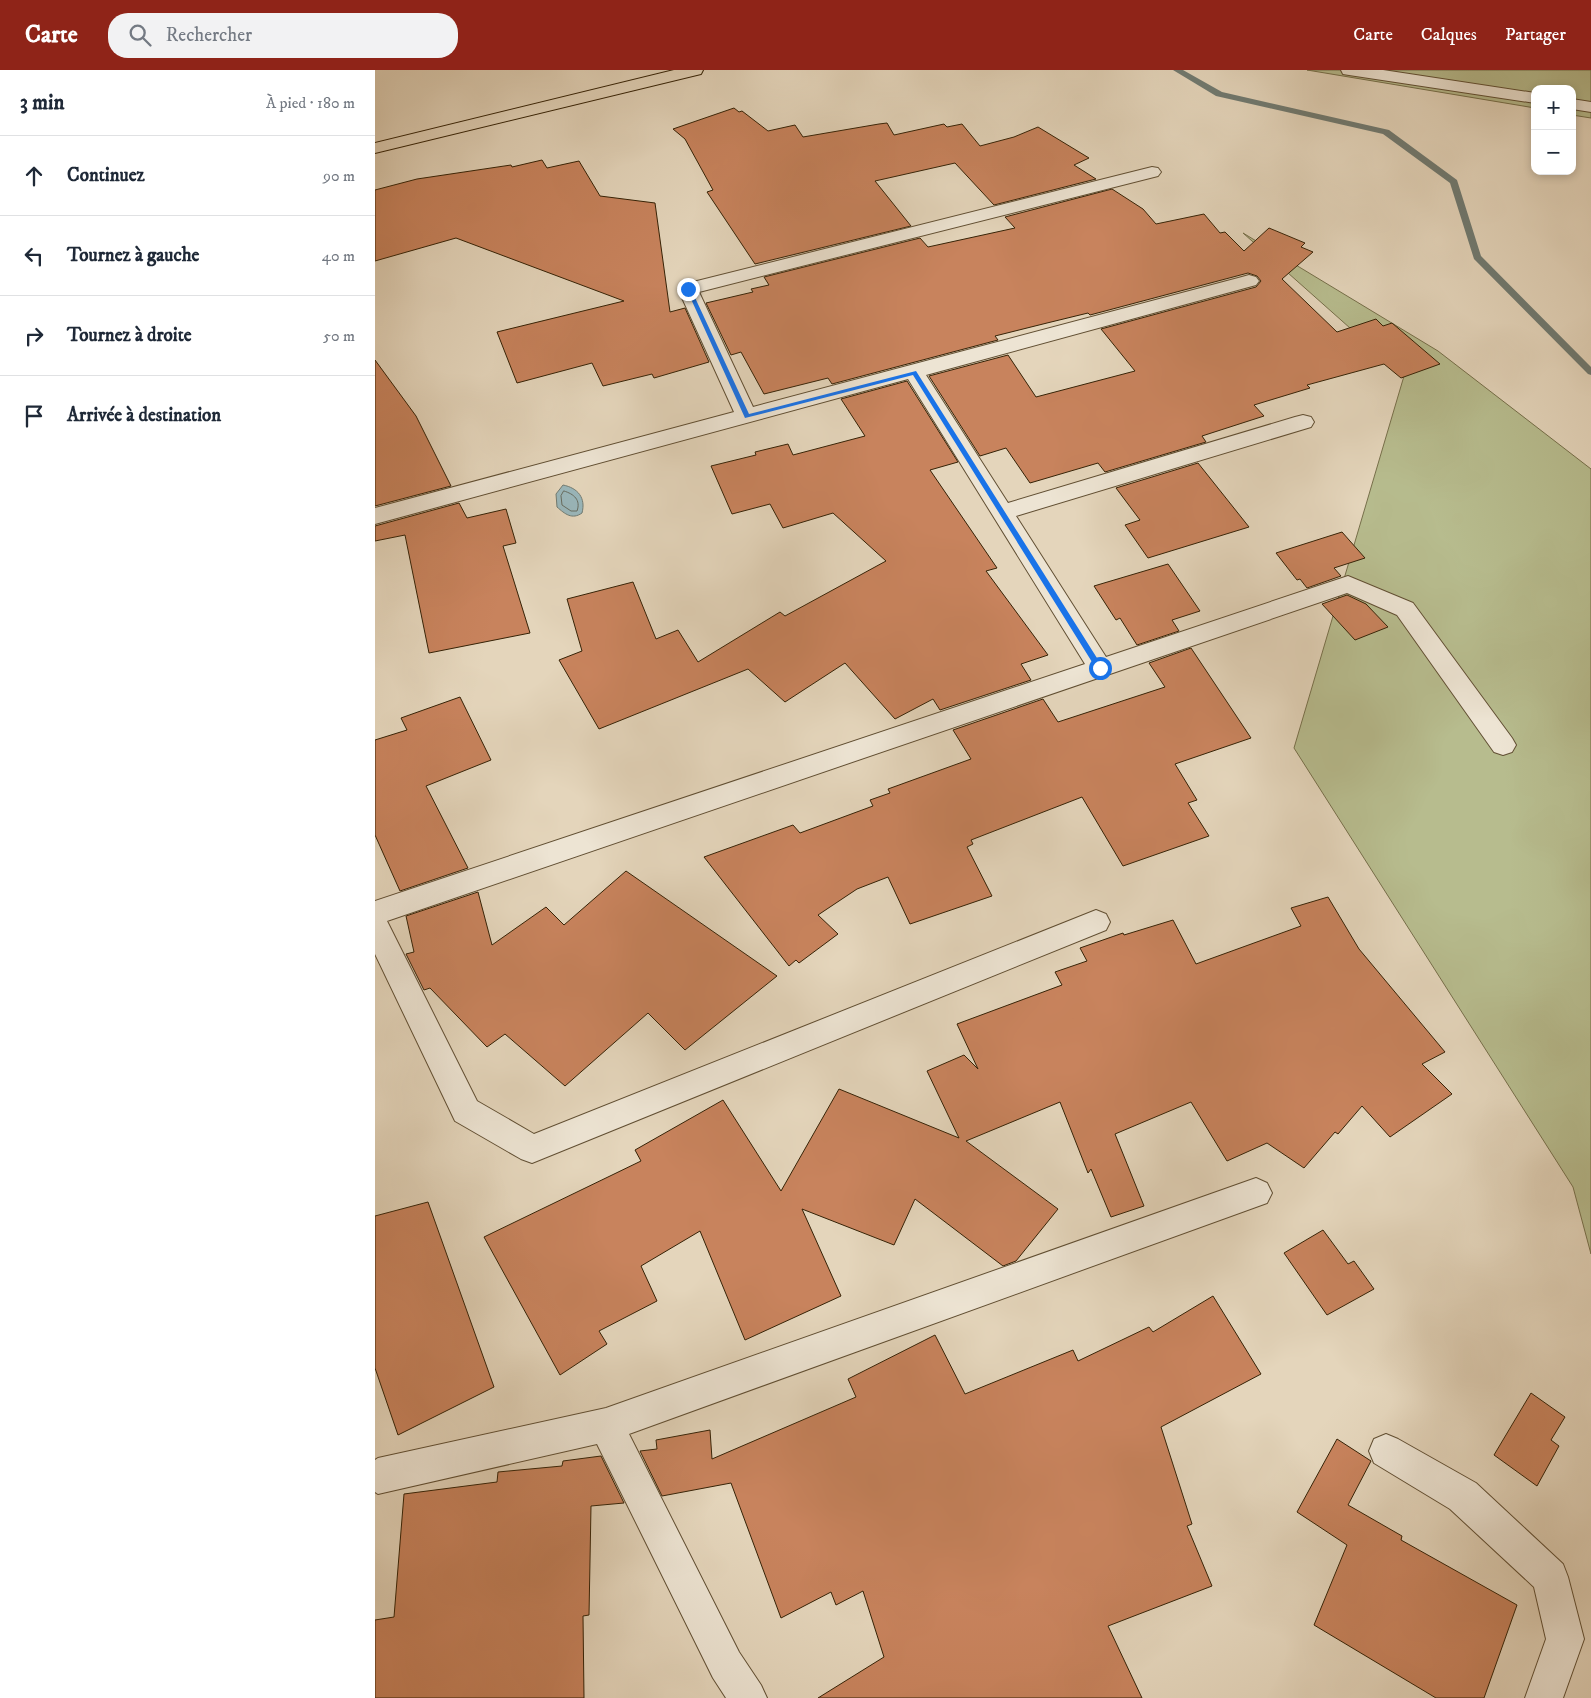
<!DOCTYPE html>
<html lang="fr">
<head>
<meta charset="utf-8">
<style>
  :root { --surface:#fff; --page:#f2f2f3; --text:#1f2937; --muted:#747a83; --line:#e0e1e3; --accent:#8f2418 }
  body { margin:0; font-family:"IM FELL DW Pica",serif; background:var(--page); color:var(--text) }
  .controls { position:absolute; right:15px; top:15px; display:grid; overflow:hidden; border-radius:10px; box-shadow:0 2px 8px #0003 }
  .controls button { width:45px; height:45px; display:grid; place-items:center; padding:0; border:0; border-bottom:1px solid var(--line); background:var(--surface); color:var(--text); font:25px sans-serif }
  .stop { position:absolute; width:15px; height:15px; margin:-11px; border:4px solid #1a73e8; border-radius:50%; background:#fff }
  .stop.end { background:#1a73e8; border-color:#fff; box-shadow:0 1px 5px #0008 }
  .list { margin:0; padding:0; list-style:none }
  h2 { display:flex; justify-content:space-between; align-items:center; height:65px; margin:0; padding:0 20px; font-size:21px }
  h2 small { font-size:16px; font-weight:400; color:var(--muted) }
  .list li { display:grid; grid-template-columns:32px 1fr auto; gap:15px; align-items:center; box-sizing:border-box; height:80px; padding:0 20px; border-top:1px solid var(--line) }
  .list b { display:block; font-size:19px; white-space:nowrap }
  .list em { font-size:16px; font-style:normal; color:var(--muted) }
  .icon { flex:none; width:28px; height:28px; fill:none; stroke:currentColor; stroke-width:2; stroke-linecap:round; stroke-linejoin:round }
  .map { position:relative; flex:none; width:1216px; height:1628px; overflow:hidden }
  header { display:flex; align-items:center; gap:30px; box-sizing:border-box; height:70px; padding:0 25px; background:var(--accent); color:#fff }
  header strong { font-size:24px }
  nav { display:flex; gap:28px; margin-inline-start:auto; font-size:18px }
  .search { width:350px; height:45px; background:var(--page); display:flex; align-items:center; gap:12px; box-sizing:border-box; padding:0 18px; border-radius:20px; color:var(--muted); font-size:19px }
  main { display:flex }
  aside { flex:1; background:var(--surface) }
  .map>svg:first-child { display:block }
  .green { fill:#b7bc8e; stroke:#766f4a }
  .water { fill:#99b6ba; stroke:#717b72 }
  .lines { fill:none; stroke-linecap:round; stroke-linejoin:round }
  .shore { stroke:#676c60; stroke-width:1 }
  .stream { fill:#717b72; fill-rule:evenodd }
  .building { fill:#c8835d; stroke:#352206 }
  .minor-casing { stroke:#614f33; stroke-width:2 }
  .primary-casing { stroke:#352206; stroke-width:2 }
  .minor { fill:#ede4d3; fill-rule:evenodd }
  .primary { fill:#e4d5bb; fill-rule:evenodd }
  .route { fill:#1a73e8 }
</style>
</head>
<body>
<header>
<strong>Carte</strong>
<div class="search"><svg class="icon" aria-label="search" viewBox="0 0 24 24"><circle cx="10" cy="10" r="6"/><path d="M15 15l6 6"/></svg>Rechercher</div>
<nav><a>Carte</a><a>Calques</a><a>Partager</a></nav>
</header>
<main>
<aside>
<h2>3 min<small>À pied · 180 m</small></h2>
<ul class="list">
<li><svg class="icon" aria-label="ahead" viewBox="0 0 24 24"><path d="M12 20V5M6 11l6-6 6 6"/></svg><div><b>Continuez</b></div><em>90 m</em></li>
<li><svg class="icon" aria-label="left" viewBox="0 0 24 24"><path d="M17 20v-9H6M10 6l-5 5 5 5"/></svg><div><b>Tournez à gauche</b></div><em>40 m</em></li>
<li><svg class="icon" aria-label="right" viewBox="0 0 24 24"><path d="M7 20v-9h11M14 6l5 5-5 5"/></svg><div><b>Tournez à droite</b></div><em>50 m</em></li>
<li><svg class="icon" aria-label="arrive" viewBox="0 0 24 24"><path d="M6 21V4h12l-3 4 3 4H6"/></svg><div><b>Arrivée à destination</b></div></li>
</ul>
</aside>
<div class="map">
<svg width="1216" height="1628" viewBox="0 0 1216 1628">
  <rect width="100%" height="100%" fill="#e4d5bb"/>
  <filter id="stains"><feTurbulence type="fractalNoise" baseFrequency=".004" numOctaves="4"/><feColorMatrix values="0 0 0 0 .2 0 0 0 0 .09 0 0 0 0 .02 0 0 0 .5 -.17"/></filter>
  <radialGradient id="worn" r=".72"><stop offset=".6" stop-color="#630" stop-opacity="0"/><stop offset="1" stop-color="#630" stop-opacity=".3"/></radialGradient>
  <path class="green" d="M932,0H1216V48L1197,45V19H1160V38Z
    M868,163L1063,281L1216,399V1184L1198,1117L919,678L1029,306Z"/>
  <path class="water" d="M188,415C203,418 211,428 207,443C197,450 190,444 182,437L181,424Z"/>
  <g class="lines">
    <path class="shore" d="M189,421C199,424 206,430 202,441H196L187,435L186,426Z"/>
    <path class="stream" d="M798,0H808L847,22L1014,60L1082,110L1106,186L1216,297V305L1213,304L1099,189L1075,113L1008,64L841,26Z"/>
  </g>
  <path class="building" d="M359,38L364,42L367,41L393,61L420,55L428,67L504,54L512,53L519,65L569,54L572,57L587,54L605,76L639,67L663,57L714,88L699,95L721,109L619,135L580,93L500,111L536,156L380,194L332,122L338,120L310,69L298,59Z
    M167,90L172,98L204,91L225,126L280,133L295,242L310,238L334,292L279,308L277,304L228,316L217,293L142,313L122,262L249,231L81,168L0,191V120L42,109L136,95L137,97Z
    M737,119L768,139L781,154L829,144L845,163L850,162L869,181L894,158L930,173L926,177L938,182L907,209L962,262L1001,249L1008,256L1017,253L1065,294L1026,308L1009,294L932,315L935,318L879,335L889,346L827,366L831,372L730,402L723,393L655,413L631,378L605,386L554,306L633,285L661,327L760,301L726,259L881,217L886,211L882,206L873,203L715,245L713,243L672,253L620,266L623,270L457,314L453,308L389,324L366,282L356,285L331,233L378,222L376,219L394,215L389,207L545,168L553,177L640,158L630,147Z
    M0,290L41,346L76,416L0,436Z
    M532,311L583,392L555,400L622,498L611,501L673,585L646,594L656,610L565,640L558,629L520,649L470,593L410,632L373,599L224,659L184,590L207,581L192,529L258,512L281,569L303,560L323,592L405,542L410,546L511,491L458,443L408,458L395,434L357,444L336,396L381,385L380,382L413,374L418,385L490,366L466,329Z
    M823,393L874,457L773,488L750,455L765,450L741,418Z
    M84,433L92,448L131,439L141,473L128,476L155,563L54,583L30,465L0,471V456Z
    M967,462L990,488L959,498L966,506L932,518L925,509L922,510L901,483Z
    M793,494L825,541L797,550L804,561L762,575L745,548L741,550L719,516Z
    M972,525L991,534L1013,557L980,570L947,534Z
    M816,578L876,668L800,694L822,730L813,733L834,766L748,796L707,727L596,770L598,774L592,777L617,826L535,854L513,807L482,819L443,845L463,864L424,893L421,890L414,896L329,787L418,755L425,763L498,736L495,730L515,723L513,719L596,689L578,660L668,629L683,652L790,617L774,593Z
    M85,627L116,690L51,716L93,798L25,821L0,765V670L32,660L26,648Z
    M251,801L402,906L310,980L273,943L190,1016L130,964L112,977L55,918L49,920L31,884L39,882L31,846L103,822L117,875L171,837L189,855Z
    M953,827L984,879L1070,982L1047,994L1077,1024L1015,1067L987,1036L963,1064L960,1062L929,1098L892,1073L852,1091L816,1032L740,1064L769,1136L736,1147L716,1099L713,1103L685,1032L591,1071L683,1139L641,1191L628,1196L540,1129L519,1175L427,1139L466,1226L370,1270L325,1161L266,1196L282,1231L224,1261L232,1274L185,1305L109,1167L266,1091L260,1080L348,1030L406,1121L464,1019L584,1068L552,1001L589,985L603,999L582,954L687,915L680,902L712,891L705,878L748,863L749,865L798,850L821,894L926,856L916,838Z
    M53,1132L119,1317L23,1365L0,1298V1146Z
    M948,1160L973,1194L979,1191L999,1219L952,1245L909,1183Z
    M838,1226L886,1304L786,1357L817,1454L812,1456L837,1516L733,1556L767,1628H443L509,1587L488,1521L461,1535L456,1522L406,1548L356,1413L287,1426L265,1381L282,1379L281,1370L335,1360L337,1389L481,1327L473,1309L560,1265L590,1324L698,1280L703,1291L774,1257L778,1262Z
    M1156,1323L1190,1347L1176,1370L1184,1376L1162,1416L1119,1385Z
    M962,1369L996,1391L973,1435L1027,1466L1026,1470L1142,1535L1109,1628H1061L939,1555L972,1475L922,1442Z
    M226,1386L249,1433L216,1436L214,1545L208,1546L209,1628H0V1550L19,1547L29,1424L122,1412L123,1402L187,1396L188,1391Z"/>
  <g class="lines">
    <g class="minor-casing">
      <path id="minor" d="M966,0H1008L1160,23V33L974,5L968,4Z
        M1197,29L1216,32V42L1197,39Z
        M777,97L783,98L786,102L783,106L324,222L378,337L867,207L874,205L881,207L884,211L881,215L551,305L633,433L920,347L928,345L936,347L939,352L936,357L641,446L731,587L973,506L1038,533L1137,668L1141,675L1137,682L1128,685L1119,682L1022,545L972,523L12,851L102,1031L159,1064L711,844L721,840L731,844L735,852L731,860L157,1093L146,1089L80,1051L0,884V831L710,594L533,309L0,454V438L359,342L303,219L306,215Z
        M881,1108L892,1113L897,1123L892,1133L254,1364L364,1582L386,1615L392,1628H351L338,1608L222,1374L3,1424L0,1422V1390L3,1388L231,1338Z
        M1011,1364L1023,1369L1101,1413L1188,1494L1193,1507L1209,1569L1188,1628H1150L1171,1569L1159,1517L1075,1439L999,1393L994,1381L999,1369Z"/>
    </g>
    <g class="primary-casing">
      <path id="primary" d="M299,0H328L326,4L0,83V73Z"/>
    </g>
    <use href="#minor" class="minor"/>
    <use href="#primary" class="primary"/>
  </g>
  <path class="route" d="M311,218L316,219L374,344L541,301L727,596V600H722L538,305L370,348Z"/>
  <rect width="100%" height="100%" filter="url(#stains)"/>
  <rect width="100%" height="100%" fill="url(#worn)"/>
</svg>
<div class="controls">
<button>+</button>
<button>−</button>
</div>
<div class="stop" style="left:725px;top:598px"></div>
<div class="stop end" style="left:313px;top:219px"></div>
</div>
</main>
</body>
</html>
